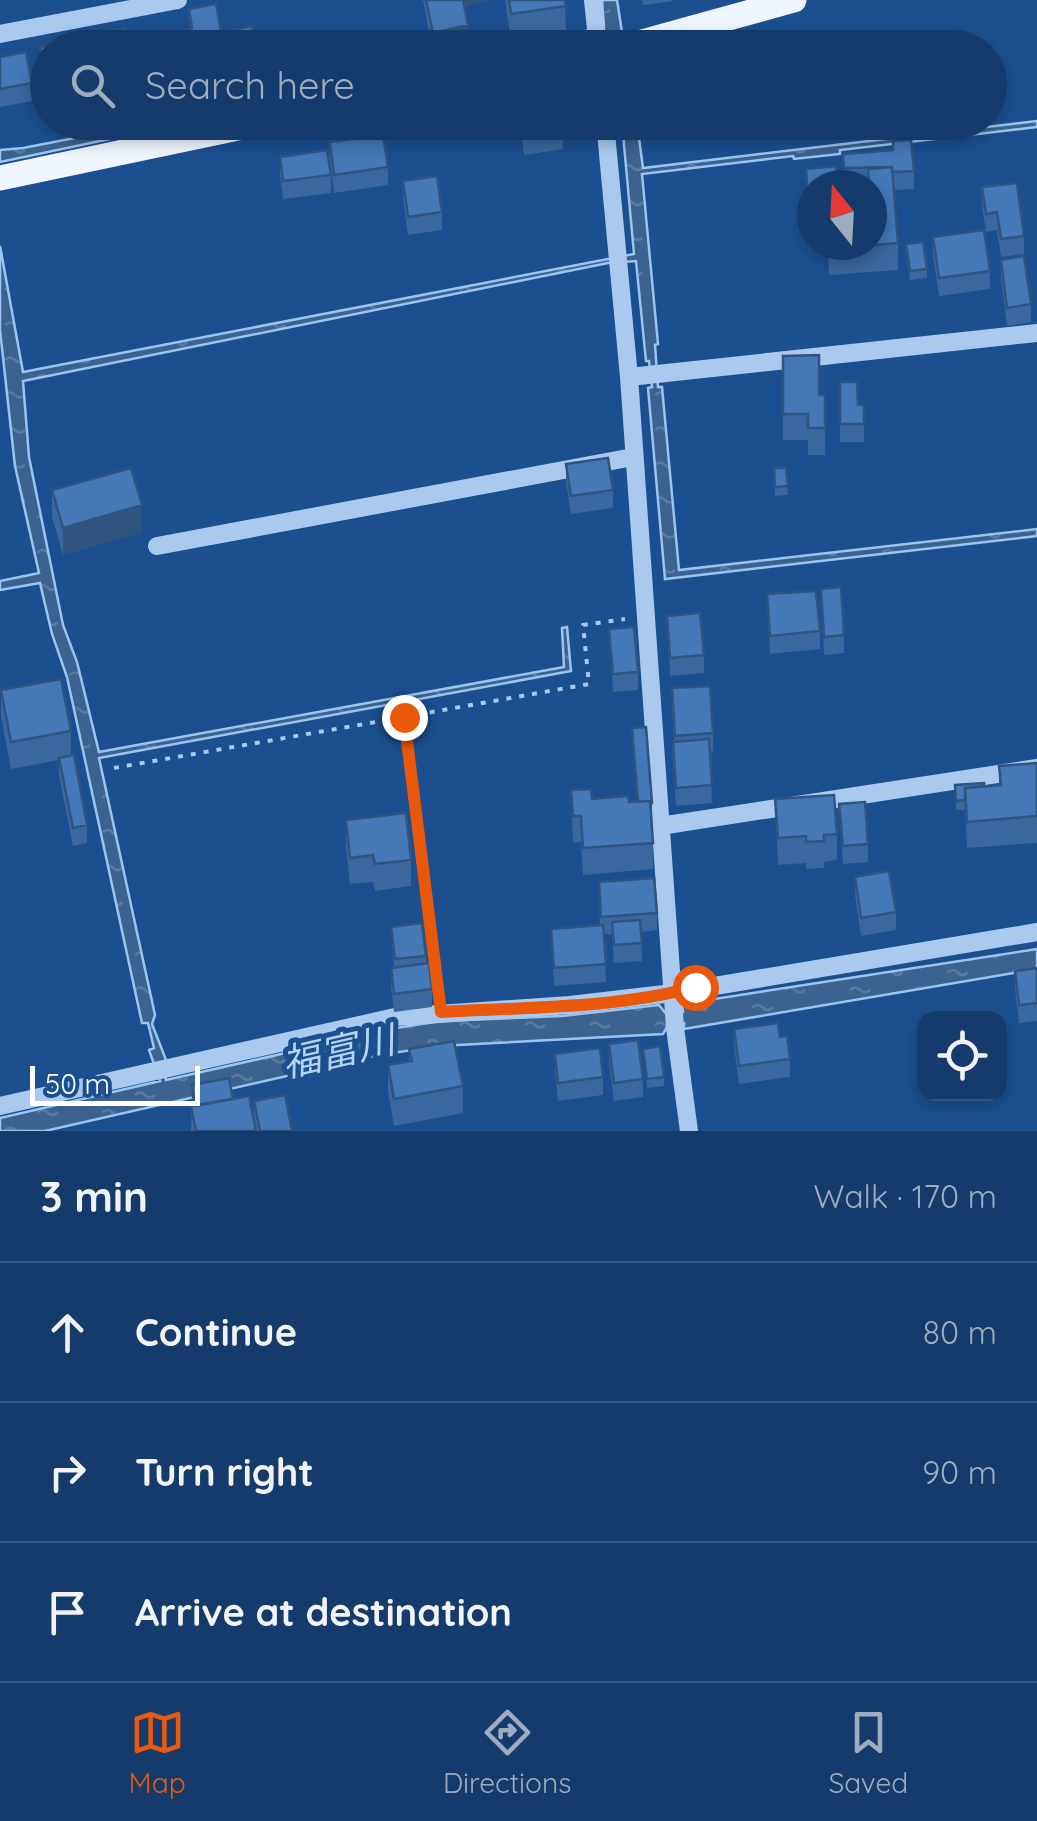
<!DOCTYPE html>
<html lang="en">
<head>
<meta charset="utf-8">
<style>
  :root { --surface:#143b6b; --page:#1d4271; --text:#f1f3f6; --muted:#9dadc1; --line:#33557e; --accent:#ea580c }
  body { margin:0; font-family:Quicksand,"Noto Sans JP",sans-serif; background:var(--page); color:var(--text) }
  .controls { position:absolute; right:30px; bottom:30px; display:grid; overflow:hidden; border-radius:20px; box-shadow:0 5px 15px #0003 }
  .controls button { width:90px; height:90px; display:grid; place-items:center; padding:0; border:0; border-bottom:2px solid var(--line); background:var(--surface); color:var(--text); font:50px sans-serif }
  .compass { position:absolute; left:797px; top:170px; width:90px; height:90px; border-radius:50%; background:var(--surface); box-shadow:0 5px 15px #0003; rotate:342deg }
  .scale { position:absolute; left:30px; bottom:25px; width:170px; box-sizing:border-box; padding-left:10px; border:5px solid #fff; border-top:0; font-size:28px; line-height:35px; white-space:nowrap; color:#fff; -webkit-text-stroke:8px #1b4f8f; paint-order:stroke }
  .stop { position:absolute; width:30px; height:30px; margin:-22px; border:8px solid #ea580c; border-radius:50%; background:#fff }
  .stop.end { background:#ea580c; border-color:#fff; box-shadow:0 2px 10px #0008 }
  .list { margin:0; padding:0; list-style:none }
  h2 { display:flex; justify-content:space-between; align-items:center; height:130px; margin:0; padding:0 40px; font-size:42px }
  h2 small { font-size:32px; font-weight:400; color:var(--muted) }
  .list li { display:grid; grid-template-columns:65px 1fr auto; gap:30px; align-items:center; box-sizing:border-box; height:140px; padding:0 40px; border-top:2px solid var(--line) }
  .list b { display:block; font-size:38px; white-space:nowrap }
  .list em { font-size:32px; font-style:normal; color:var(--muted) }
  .icon { flex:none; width:55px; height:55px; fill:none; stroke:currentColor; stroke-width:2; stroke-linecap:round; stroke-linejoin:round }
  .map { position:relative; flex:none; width:1037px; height:1131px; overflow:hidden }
  .search { position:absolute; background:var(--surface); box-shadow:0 5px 15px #0003; left:30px; right:30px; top:30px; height:110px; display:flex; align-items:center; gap:25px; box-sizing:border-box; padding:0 35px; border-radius:55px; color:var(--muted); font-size:38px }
  .sheet { height:550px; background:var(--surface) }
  nav { display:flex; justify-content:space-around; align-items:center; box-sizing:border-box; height:140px; border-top:2px solid var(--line); background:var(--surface); font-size:28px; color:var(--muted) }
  nav a { display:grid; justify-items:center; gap:5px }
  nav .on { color:var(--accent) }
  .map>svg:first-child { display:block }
  .water { fill:url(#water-ripples); stroke:#9cc4f0; stroke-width:2.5 }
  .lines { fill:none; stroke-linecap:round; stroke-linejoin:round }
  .path { stroke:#a9c9ee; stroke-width:4; stroke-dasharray:5 8; stroke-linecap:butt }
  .minor { stroke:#a9c9ee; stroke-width:18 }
  .major { stroke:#f0f6ff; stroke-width:25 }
  .wall { fill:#3a679d }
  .shaded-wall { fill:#305480 }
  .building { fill:#4478b7; stroke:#305480; stroke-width:2.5 }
  .route { stroke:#ea580c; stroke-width:12 }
  .labels { text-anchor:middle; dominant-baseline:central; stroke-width:10; stroke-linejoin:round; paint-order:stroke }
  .water-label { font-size:38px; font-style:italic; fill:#b5d3f5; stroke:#1b4f8f }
</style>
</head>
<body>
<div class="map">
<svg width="1037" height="1131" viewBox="0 0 1037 1131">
  <defs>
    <pattern id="water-ripples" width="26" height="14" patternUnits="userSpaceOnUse" patternTransform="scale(2.5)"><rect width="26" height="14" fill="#3c6290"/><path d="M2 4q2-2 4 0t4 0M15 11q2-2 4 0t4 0" fill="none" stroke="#597aa1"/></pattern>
  </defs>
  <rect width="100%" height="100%" fill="#1b4f8f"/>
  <path class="water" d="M602,0H617L622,32L541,47L507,48L604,27Z
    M1037,121V127L840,150V154L794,159L793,156L642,174L658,344L655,345L658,387H662L679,570L1037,529V536L665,579L648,388L652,387L649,361H646L636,261L608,263L23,381L29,457L63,625L77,662L99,752L564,667L562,628L567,627L571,671L99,758L155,1015L152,1024L166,1060L162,1062L166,1080L396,1028L441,1021L562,1016L659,1005L667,1015L683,1012L682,1004L1037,949V969L684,1029V1023L667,1027L663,1034L439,1046L379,1055L45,1131H0V1118L160,1081L149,1050L154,1048L148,1023H142L67,677L52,634L40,583L0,590V581L39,573L15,466L0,330V246L23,372L634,254L622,123H637L643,168Z
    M152,123H186L0,162V150L23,148Z"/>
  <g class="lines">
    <path class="path" d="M404,717L589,684L583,625L625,619
      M114,768L404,717L439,996"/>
    <path class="minor" d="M593,0L598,48
      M0,34L178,0
      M605,122L629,377L675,1028L689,1131
      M629,377L1037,333
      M157,546L633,457
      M660,826L1037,768
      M0,1106L395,1017L570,1005L673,993L1037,932"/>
    <path class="major" d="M620,48L794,0
      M0,178L266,122"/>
  </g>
  <path class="wall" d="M423,0H493L464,6L468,43L449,48H432Z
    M505,0H565L566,33L511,41Z
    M642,0H673V1L643,5Z
    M189,9L224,48H184V30L190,29Z
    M40,47L48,48L47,101L40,64Z
    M0,57L32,83V101L0,107Z
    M520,122H562L563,149L524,155Z
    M330,142L388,167V185L334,193L330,160Z
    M843,154L914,171V189L894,190L898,243V270L829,275L828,245H872L868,184L844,185Z
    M280,157L331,175V193L283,199L280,175Z
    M806,169L812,185V221H808Z
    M403,181L442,212V230L408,235L403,199Z
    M982,187L1024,236V254L1001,257L997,230L986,232L982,205Z
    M933,237L990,271V289L939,296L933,255Z
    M906,244L927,269V278L910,280Z
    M1001,260L1031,304V322L1007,326L1001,278Z
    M783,356L819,395H825V455H808V440H783Z
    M840,382L858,405H864V442H840Z
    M566,464L613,490V508L571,514L566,482Z
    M774,468H786L788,495L775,496Z
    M52,490L142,532L63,555L52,517Z
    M821,589L844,635V653L824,655Z
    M767,594L820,631V649L770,654Z
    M667,616L704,655V673L670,676Z
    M609,629L638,672V690L613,692Z
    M672,688L713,733V751H710L712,803L676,806L673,760V742H674Z
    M1,690L71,731V756L87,825V843L73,846L59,776V760L11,769L1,716Z
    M632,728L652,803L653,869L583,875L581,842L573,843L571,790L592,799L637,802Z
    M1037,763V843L967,848L965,810H956L955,785H999V766Z
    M775,799L837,834V860L824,862V868L806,869V863L778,865Z
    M839,804L868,844V862L843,864Z
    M346,820L411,860V886L375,891L373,882L350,884L346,846Z
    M855,877L896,912V930L861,936L855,895Z
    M599,882L657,913V930L641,932L642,961L614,963L612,934H604L606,982L554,986L551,929L600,925Z
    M391,927L426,956V963L432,989V1007L394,1012L391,986V968L394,967Z
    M1037,968V1021L1019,1023L1015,989V971Z
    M734,1029L780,1037L790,1059V1077L739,1084L734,1047Z
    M609,1044L643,1079V1097L614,1101L609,1062Z
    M409,1049L463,1086V1113L394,1126L388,1092V1065L409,1061Z
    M643,1049L664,1077V1086L647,1088Z
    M555,1054L603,1077V1095L558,1101L555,1072Z
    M192,1085L233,1099L256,1131H191Z
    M254,1101L292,1131H256L254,1119Z"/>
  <path class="shaded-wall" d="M426,0H493L429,14Z
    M468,25V43L449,48H433V33Z
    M142,505V532L63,555V528Z"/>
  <path class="building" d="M426,0H463L468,25L433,33Z
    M509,0H565L566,6L511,14Z
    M216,4L224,48H187L184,30L192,28L189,9Z
    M252,26L256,48H236L233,30Z
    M126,28L130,48H80L78,37Z
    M71,41L73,48H48L47,83L40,47Z
    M26,52L32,83L0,89V57Z
    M522,122H562L563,131L524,137Z
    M383,135L388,167L334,175L330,142Z
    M911,140L914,171L892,172V167L844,168L843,154L893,150V141Z
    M327,150L331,175L283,181L280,157Z
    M836,166L838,185H812V203H808L806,169Z
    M892,167L898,243L829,249V245H872V185H869L868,169Z
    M437,176L442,212L408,217L403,181Z
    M1017,183L1024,236L1001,239L997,212L986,214L982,187Z
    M984,230L990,271L939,278L933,237Z
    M923,242L927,269L910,271L906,244Z
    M1024,256L1031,304L1007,308L1001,260Z
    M819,355V395H825V428H808V414H783V356Z
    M840,382H857L858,405H864V424H840Z
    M608,458L613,490L571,496L566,464Z
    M131,468L142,505L63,528L52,490Z
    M774,468H786L788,486L775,487Z
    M841,587L844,635L824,637L821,589Z
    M816,591L820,631L770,636L767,594Z
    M700,613L704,655L670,658L667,616Z
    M634,627L638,672L613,674L609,629Z
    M61,679L71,731L11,742L1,690Z
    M710,686L713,733L675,736L672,688Z
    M646,727L652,803H650V801L638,802L632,728Z
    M709,739L712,785L676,788L673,742Z
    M74,755L87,825L73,828L59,758Z
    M1037,763V816L967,822L965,788L1001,785L999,766Z
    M984,783V786L965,788V800L956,801L955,785Z
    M591,789L592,799L628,796L629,802L650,801L653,843L583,848L581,816H573L571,790Z
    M834,795L837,834L824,835V841L806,842V836L778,838L775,799Z
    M865,802L868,844L843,846L839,804Z
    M406,813L411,860L375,864L373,855L350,858L346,820Z
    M889,871L896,912L861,918L855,877Z
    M654,878L657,913L601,917L599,882Z
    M640,920L642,943L614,945L612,922Z
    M422,923L426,956L395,959L391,927Z
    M603,925L606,964L554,968L551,929Z
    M429,963L432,989L394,994L391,968Z
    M1037,968V1003L1019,1005L1015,971Z
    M778,1023L780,1037L787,1036L790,1059L739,1066L734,1029Z
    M638,1040L643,1079L614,1083L609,1044Z
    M454,1041L463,1086L394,1099L388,1065L412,1061L409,1049Z
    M660,1046L664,1077L647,1079L643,1049Z
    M600,1048L603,1077L558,1083L555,1054Z
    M229,1078L233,1099L195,1106L192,1085Z
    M285,1095L292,1131H260L254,1101Z
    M249,1096L256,1131H196L191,1106Z"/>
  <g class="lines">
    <path class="route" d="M404,717L441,1012C524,1007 614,1009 695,987"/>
  </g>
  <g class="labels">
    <g class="water-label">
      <text transform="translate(338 1051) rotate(-13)">福富川</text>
    </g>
  </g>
</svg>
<div class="controls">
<button><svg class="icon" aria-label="locate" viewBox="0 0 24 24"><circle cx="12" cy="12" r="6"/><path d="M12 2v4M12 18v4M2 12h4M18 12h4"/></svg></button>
</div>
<svg class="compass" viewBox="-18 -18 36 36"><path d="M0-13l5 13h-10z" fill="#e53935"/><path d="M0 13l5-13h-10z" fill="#9dadc1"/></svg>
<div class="scale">50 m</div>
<div class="stop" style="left:695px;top:987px"></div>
<div class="stop end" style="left:404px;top:717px"></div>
<div class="search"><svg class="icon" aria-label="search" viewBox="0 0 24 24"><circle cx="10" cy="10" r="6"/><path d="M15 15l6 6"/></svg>Search here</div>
</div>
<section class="sheet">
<h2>3 min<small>Walk · 170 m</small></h2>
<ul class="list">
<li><svg class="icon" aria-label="ahead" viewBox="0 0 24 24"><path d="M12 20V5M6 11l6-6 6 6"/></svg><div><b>Continue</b></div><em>80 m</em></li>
<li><svg class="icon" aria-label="right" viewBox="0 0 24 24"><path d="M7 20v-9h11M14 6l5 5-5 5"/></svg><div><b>Turn right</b></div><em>90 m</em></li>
<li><svg class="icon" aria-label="arrive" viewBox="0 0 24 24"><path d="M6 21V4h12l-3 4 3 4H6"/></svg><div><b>Arrive at destination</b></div></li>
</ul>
</section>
<nav>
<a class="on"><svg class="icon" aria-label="map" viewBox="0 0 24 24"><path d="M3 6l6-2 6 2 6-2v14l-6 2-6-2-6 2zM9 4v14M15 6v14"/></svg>Map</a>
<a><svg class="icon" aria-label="directions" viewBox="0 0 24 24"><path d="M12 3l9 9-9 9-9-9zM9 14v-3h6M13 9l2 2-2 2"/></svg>Directions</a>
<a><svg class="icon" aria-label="saved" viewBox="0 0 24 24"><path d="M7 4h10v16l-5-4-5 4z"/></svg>Saved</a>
</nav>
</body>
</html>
